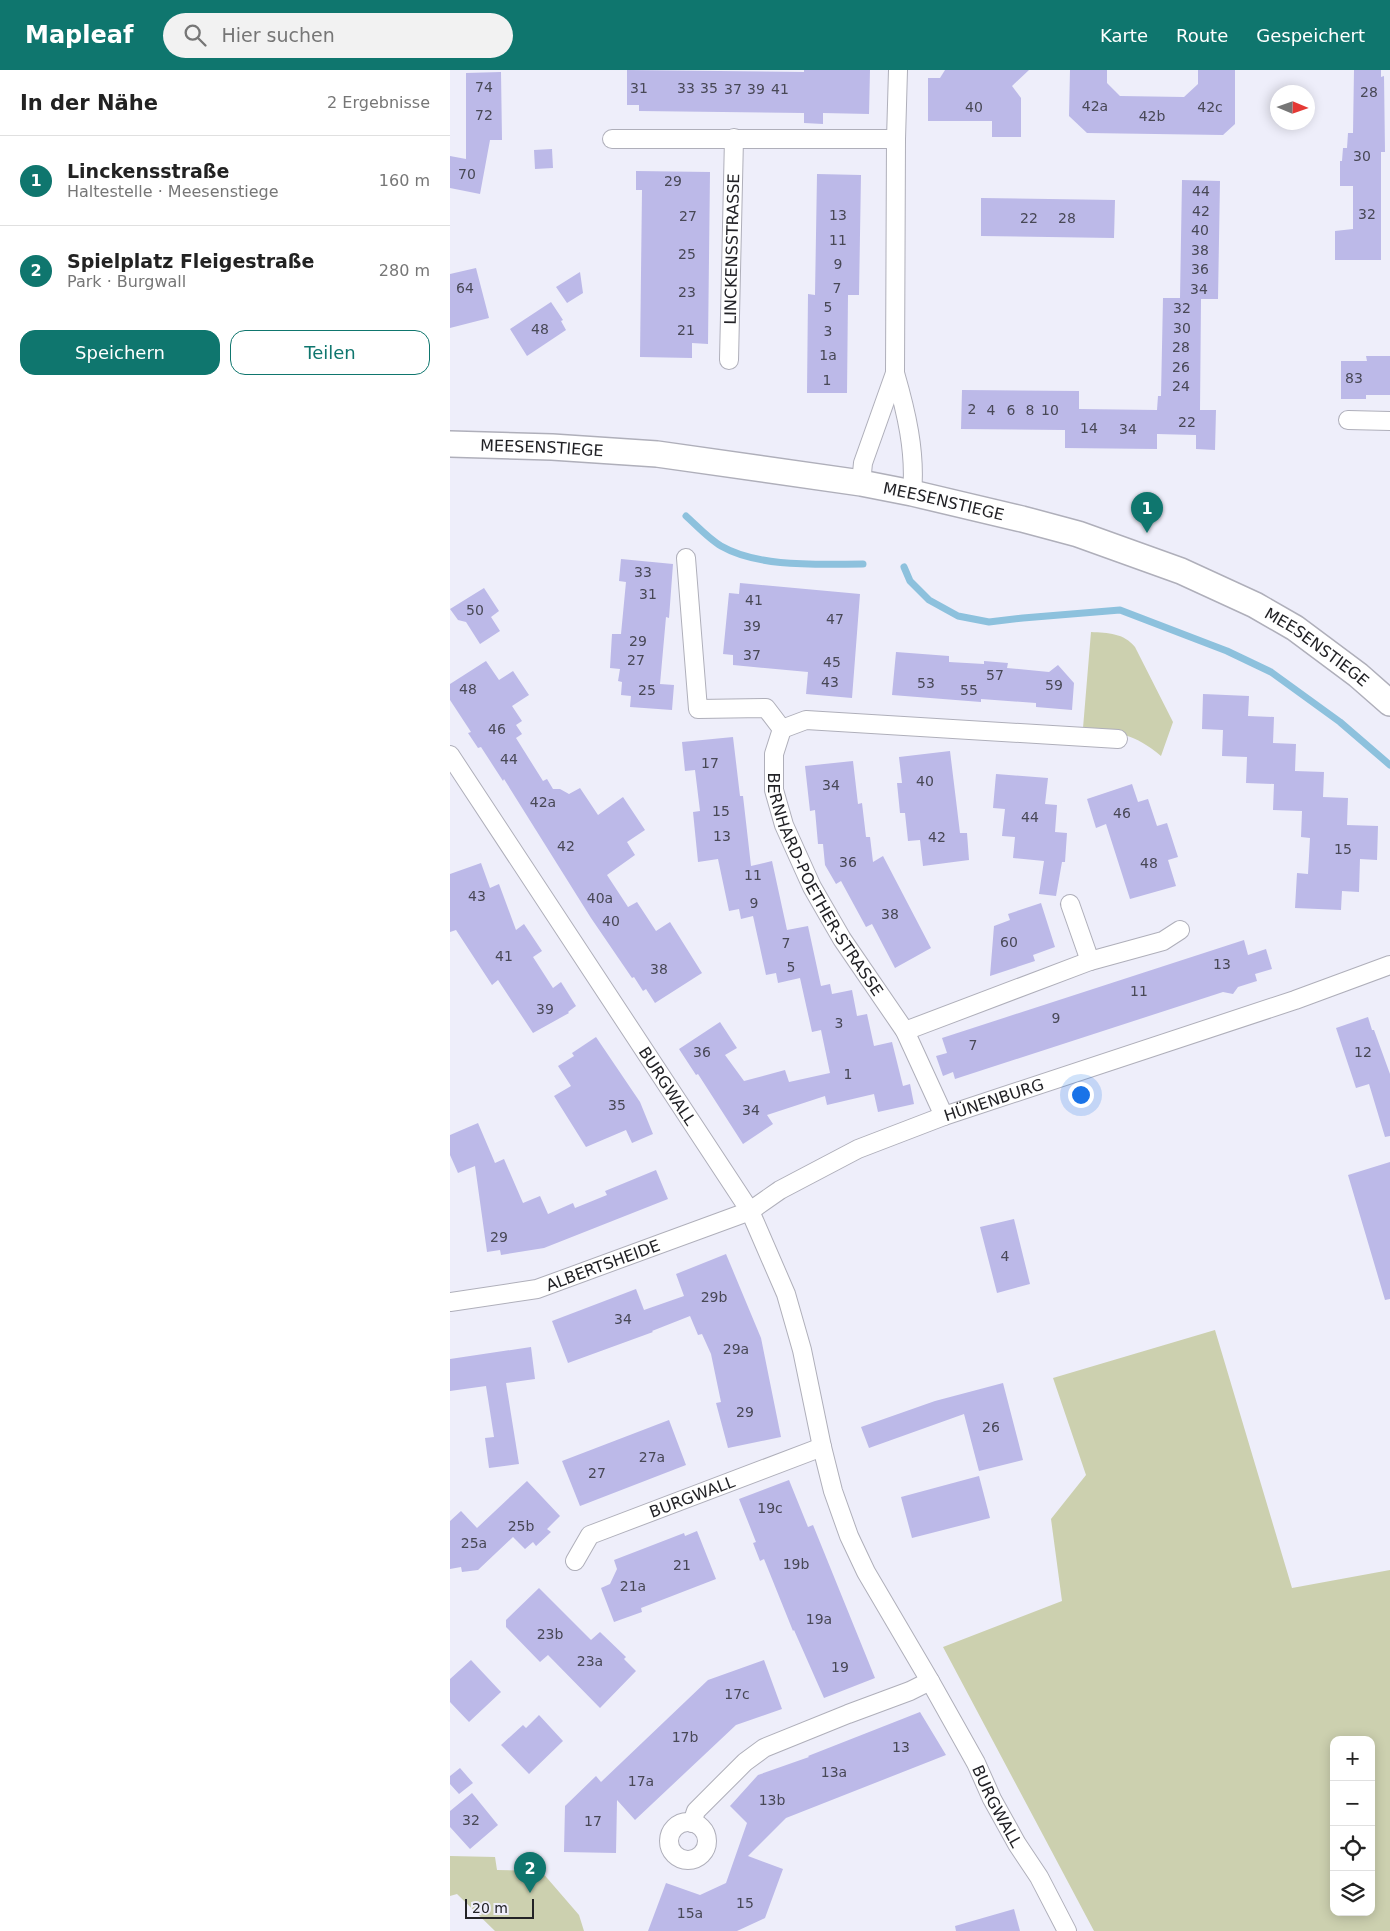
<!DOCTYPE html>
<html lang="de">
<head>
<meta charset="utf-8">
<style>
  :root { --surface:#fff; --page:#f2f2f2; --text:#222; --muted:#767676; --line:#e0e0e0; --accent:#0f766e }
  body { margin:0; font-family:"DejaVu Sans",sans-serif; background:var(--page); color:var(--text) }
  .controls { position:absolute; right:15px; bottom:15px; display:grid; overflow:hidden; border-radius:10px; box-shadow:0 2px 12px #0003 }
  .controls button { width:45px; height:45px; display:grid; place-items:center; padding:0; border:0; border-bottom:1px solid var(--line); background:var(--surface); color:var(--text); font:25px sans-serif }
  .compass { position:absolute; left:820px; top:15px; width:45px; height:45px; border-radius:50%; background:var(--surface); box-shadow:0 2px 12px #0003; rotate:92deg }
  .scale { position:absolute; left:15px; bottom:12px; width:69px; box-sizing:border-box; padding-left:5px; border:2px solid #222226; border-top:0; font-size:14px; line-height:18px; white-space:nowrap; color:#222226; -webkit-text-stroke:4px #eeeefa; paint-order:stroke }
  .you { position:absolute; left:630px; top:1024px; width:18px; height:18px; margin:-12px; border:4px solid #fff; border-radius:50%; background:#1a73e8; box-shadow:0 0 0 8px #1a73e833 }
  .badge { display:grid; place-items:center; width:32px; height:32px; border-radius:50%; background:var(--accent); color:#fff; font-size:16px; font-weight:700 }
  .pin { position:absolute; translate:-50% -41px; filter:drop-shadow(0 1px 2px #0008) }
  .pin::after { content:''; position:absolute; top:26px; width:18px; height:15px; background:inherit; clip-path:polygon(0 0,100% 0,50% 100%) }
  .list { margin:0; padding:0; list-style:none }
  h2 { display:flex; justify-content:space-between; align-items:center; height:65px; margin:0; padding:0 20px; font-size:21px }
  h2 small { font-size:16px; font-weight:400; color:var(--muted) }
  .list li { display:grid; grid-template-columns:32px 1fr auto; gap:15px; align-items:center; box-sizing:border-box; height:90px; padding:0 20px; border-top:1px solid var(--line) }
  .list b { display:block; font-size:19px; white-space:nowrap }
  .list p { margin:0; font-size:16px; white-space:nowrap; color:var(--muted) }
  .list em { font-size:16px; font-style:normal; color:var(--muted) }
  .actions { display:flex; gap:10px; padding:15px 20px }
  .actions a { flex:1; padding:11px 0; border:1px solid var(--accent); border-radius:15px; text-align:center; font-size:18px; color:var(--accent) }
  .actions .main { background:var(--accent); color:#fff }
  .icon { flex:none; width:28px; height:28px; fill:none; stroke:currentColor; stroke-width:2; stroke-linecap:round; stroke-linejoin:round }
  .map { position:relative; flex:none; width:940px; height:1861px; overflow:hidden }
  header { display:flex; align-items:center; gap:30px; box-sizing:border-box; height:70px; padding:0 25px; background:var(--accent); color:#fff }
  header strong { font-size:24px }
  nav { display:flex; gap:28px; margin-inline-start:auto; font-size:18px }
  .search { width:350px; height:45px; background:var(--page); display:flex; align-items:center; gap:12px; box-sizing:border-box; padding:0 18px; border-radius:28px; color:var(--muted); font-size:19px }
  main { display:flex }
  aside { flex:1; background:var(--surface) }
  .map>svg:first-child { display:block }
  .green { fill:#ccd0af; fill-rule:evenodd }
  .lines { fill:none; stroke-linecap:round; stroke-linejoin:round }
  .stream { stroke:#8dc1dd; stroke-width:7 }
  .building { fill:#bcb9e8 }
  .street-casing { stroke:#afafba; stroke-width:20 }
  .secondary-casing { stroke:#afafba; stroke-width:28 }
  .street { stroke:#fff; stroke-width:18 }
  .secondary { stroke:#fff; stroke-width:25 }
  .labels { text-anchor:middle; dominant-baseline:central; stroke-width:5; stroke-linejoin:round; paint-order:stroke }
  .number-label { font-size:14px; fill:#484856 }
  .street-label { font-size:16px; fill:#222226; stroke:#eeeefa }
</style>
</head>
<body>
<header>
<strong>Mapleaf</strong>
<div class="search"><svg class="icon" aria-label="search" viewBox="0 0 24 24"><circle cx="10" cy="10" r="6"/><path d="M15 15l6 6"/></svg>Hier suchen</div>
<nav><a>Karte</a><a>Route</a><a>Gespeichert</a></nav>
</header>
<main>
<aside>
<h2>In der Nähe<small>2 Ergebnisse</small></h2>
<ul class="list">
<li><span class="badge">1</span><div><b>Linckensstraße</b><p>Haltestelle · Meesenstiege</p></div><em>160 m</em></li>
<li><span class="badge">2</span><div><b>Spielplatz Fleigestraße</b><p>Park · Burgwall</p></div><em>280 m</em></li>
</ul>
<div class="actions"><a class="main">Speichern</a><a>Teilen</a></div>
</aside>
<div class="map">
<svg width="940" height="1861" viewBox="0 0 940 1861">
  <rect width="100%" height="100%" fill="#eeeefa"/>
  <path class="green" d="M641,562C658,563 674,563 685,577L723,652L711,686C685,664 666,661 633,658Z
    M765,1260L842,1518L940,1500V1861H644L493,1577L612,1531L601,1449L636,1405L603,1308ZM884,1670H921V1842H884Z
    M0,1786L45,1787L47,1800L91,1801L129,1845L134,1861H45L7,1824L0,1826Z"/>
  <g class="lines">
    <path class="stream" d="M236,446C247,456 259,469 271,476C309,498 370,494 413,494
      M454,497L460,511L479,530L508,546L539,552L573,548L670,540L777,581L821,602L890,652L940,695"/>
  </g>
  <path class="building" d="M177,0L354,2V0H420L419,44L373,43V54L354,53V43L189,41V35H177Z
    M495,0H579L562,16L571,28V67H542V51H478V8H490Z
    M620,0H657V13L670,26L734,27L748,14V0H785V54L773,65L637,63L619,46Z
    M904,0H931V7L934,6L935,82H931V190H885V161L903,159V116H890V91H892L893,78H897L898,63H903Z
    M51,2L52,70H40L30,124L0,118V86L16,89V3Z
    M102,79L103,98L85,99L84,80Z
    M186,101L260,102L258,274L242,273V288L190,287L192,120H186Z
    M367,104L411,105L409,225H398L397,323H357L358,224L365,225Z
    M732,110L770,111L768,229H751L750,340H766L765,380L746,379V365L707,364V379L615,378V360L511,359L512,320L629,321V339L707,340L708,326H711L713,228H730Z
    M531,128L665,130L664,168L531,166Z
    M26,198L39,248L0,258V204Z
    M130,202L133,223L117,233L106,217Z
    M101,232L113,250L111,251L116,260L77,286L60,259Z
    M916,286H940V325H916V329H891V291H917Z
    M171,489L223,494L219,548L216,547L210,614L224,615L222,640L180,637L181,626L171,625L172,612L168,611L170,599L160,598L162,564H171L176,512L169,511Z
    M290,513L410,524L402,628L356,624L358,602L283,595V585L273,584L279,523L289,524Z
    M34,518L49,541L41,547L50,561L30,574L16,552L8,550L0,539Z
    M446,582L499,586V592L534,594V591L558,593L557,598L599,602L608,595L624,613L622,640L586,637V633L531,629V632L442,625Z
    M36,591L49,610L63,601L79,625L62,636L72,651L66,655L72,664L66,668L93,711L97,709L103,719H110L119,724L130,718L148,745L173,727L195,760L177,772L185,785L157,805L178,837L187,832L206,861L220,852L252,903L205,933L196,919L193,921L184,907L182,908L141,848L54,709L53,711L31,677L28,678L18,663L21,662L0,630V614Z
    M753,624L799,626L798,646L824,647L823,673L846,674L845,701L874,702L873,727L898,728L897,755L928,756L927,790L910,789L909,822L892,821L891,840L845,838L847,803L858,804L860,768L851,767L852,741L823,740L824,714L796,713L797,687L772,686L773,660L752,659Z
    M283,667L290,726H293L301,796L322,791L337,860L358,856L371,916L380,914L382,924L402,920L407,946L417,944L424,976L442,972L453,1016L460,1014L464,1034L428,1042L424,1024L377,1035L375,1026L317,1045L323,1054L293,1074L248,1004L246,1005L229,979L270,952L287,978L275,985L294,1011L335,1000L339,1012L380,1003L371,960L362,962L350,908L328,913L326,903L316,905L303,846L291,849L289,839L279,841L268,789L248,792L243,742L250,741L245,700L235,701L232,672Z
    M500,681L510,763H517L519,790L473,796L470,770L458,771L455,743H450L447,713H452L449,687Z
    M403,691L408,734L412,733L416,767H420L423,792L433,786L481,878L445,898L422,854L416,857L391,811L386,814L375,795L373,774H368L365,740L360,741L355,696Z
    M546,704L598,708L595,734L607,735L605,762L617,763L615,792H612L606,826L589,824L594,791L563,788L565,767L552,766L555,739L543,738Z
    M682,714L688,732L698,729L707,756L717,753L728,787L718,790L726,816L680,829L656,754L646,758L637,729Z
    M31,793L40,818L49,814L66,860L74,854L92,881L83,887L103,918L111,912L126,936L118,942L119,943L83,963L48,910L42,915L6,860L0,862V804Z
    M591,833L605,877L583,885L585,891L540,906L544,856L560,850L558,844Z
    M794,870L798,885L816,879L822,899L805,904L807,911L788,917L783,924L773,922L505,1009L503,1002L493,1006L486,986L497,983L492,968Z
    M918,947L922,960H924L940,1004V1066L935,1067L919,1014L906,1018L886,958Z
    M146,967L190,1032L203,1064L182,1073L176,1060L136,1077L104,1026L121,1016L108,996L124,986L122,983Z
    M28,1053L45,1093L54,1089L73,1133L90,1126L98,1144L123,1133L125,1138L157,1125L155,1121L206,1100L218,1129L94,1178L51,1185L50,1180L37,1182L25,1096L8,1103L0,1085V1065Z
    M940,1092V1229L935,1230L898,1105Z
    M564,1149L580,1214L547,1223L530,1157Z
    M276,1184L311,1268L331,1367L278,1378L266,1333L271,1332L261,1284L252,1264L248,1265L240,1246L202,1261L203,1262L118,1293L102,1251L186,1219L194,1240L234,1226L226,1204Z
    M81,1277L85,1309L56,1313L69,1394L39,1398L35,1368L44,1367L36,1316L0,1321V1289Z
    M553,1313L573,1390L529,1401L514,1344L419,1378L411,1357L485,1331Z
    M219,1350L236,1395L130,1436L112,1391Z
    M529,1406L540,1448L462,1468L451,1427Z
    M339,1410L358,1457L363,1455L425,1608L374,1628L344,1560L343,1561L314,1489L310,1491L303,1473L306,1472L289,1429Z
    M77,1411L110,1446L97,1459L101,1462L86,1476L83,1472L75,1479L63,1467L28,1500L12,1502L11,1497L0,1499V1451L11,1441L27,1458Z
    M247,1461L266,1509L191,1538L192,1542L164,1552L151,1518L160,1514L167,1499L164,1490L234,1463L235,1466Z
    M89,1518L141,1570L150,1562L176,1587L174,1589L186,1601L150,1638L98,1585L90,1592L56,1557V1550Z
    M21,1590L51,1622L19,1652L0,1632V1609Z
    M314,1590L332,1639L286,1655L185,1750L167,1730L166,1783L114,1782L115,1736L146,1706L151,1712L258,1610Z
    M470,1642L496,1685L336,1748L298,1786L333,1799L315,1848L287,1861H198L216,1813L250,1825L276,1813L297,1753L280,1736L308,1705L359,1687L358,1686Z
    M89,1645L113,1671L79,1704L51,1675L73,1655L76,1658Z
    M10,1698L23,1713L9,1724L0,1714V1706Z
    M22,1723L48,1755L20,1779L0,1757V1741Z
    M564,1839L570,1861H506L505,1856Z"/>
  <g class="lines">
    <g class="street-casing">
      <g id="street">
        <path d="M448,0L446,69L445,303C456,341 466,382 462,423"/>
        <path d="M162,69H446"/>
        <path id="s1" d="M279,290L284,68"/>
        <path d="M898,350L940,351"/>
        <path d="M411,413L413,393L445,303"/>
        <path d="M236,488L248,639L316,638L332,659L356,650L668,669"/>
        <path id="s2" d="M332,659L324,684V720L334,755L362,817L392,869L455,961L494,1046"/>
        <path id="s3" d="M0,685L300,1141L336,1224L352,1280L372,1377L383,1421L399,1466L416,1502L480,1611L526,1693L542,1729L567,1774L589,1807L617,1861"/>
        <path d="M620,834L640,891"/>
        <path d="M455,961L640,891L713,871L730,860"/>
        <path id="s4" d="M0,1232L87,1219L300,1141L330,1120L408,1079L494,1046L845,930L940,895"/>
        <path id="s5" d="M125,1491L140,1465L372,1377"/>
        <circle cx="238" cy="1771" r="19"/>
        <path d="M242,1753L246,1741L295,1692L314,1678L398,1644L460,1621L480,1611"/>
      </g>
    </g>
    <g class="secondary-casing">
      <g id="secondary">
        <path id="s6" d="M0,374L102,377L207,384L411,413L462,423L572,449L628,464L731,501L805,535L845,558L908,605L940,633"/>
      </g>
    </g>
    <use href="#street" class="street"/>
    <use href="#secondary" class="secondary"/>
  </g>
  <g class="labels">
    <g class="number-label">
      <text x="34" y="17">74</text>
      <text x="189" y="18">31</text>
      <text x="236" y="18">33</text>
      <text x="259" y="18">35</text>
      <text x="283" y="19">37</text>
      <text x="306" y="19">39</text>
      <text x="330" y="19">41</text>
      <text x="919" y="22">28</text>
      <text x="645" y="36">42a</text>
      <text x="524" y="37">40</text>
      <text x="760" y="37">42c</text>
      <text x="34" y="45">72</text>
      <text x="702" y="46">42b</text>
      <text x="912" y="86">30</text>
      <text x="17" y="104">70</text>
      <text x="223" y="111">29</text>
      <text x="751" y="121">44</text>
      <text x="751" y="141">42</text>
      <text x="917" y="144">32</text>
      <text x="388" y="145">13</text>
      <text x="238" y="146">27</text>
      <text x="579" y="148">22</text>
      <text x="617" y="148">28</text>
      <text x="750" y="160">40</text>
      <text x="388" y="170">11</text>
      <text x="750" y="180">38</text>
      <text x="237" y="184">25</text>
      <text x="388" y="194">9</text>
      <text x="750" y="199">36</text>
      <text x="15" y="218">64</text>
      <text x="387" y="218">7</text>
      <text x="749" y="219">34</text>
      <text x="237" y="222">23</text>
      <text x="378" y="237">5</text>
      <text x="732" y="238">32</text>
      <text x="732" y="258">30</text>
      <text x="90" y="259">48</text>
      <text x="236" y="260">21</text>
      <text x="378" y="261">3</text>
      <text x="731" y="277">28</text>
      <text x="378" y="285">1a</text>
      <text x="731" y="297">26</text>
      <text x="904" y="308">83</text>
      <text x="377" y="310">1</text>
      <text x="731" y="316">24</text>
      <text x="522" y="339">2</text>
      <text x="541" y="340">4</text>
      <text x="561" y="340">6</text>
      <text x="580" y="340">8</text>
      <text x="600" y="340">10</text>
      <text x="737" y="352">22</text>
      <text x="639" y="358">14</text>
      <text x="678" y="359">34</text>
      <text x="193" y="502">33</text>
      <text x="198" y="524">31</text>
      <text x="304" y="530">41</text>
      <text x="25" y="540">50</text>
      <text x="385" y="549">47</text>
      <text x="302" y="556">39</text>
      <text x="188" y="571">29</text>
      <text x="302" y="585">37</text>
      <text x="186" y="590">27</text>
      <text x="382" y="592">45</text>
      <text x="545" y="605">57</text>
      <text x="380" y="612">43</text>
      <text x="476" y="613">53</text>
      <text x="604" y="615">59</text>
      <text x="18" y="619">48</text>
      <text x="197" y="620">25</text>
      <text x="519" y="620">55</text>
      <text x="47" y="659">46</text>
      <text x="59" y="689">44</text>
      <text x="260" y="693">17</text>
      <text x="475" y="711">40</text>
      <text x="381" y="715">34</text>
      <text x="93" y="732">42a</text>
      <text x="271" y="741">15</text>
      <text x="672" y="743">46</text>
      <text x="580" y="747">44</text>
      <text x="272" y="766">13</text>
      <text x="487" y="767">42</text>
      <text x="116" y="776">42</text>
      <text x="893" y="779">15</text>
      <text x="398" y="792">36</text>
      <text x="699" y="793">48</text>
      <text x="303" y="805">11</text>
      <text x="27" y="826">43</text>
      <text x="150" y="828">40a</text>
      <text x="304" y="833">9</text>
      <text x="440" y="844">38</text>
      <text x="161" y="851">40</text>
      <text x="559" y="872">60</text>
      <text x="336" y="873">7</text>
      <text x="54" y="886">41</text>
      <text x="772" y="894">13</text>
      <text x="341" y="897">5</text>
      <text x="209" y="899">38</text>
      <text x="689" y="921">11</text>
      <text x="95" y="939">39</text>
      <text x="606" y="948">9</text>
      <text x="389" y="953">3</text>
      <text x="523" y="975">7</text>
      <text x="252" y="982">36</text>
      <text x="913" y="982">12</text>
      <text x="398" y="1004">1</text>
      <text x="167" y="1035">35</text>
      <text x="301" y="1040">34</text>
      <text x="49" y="1167">29</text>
      <text x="555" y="1186">4</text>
      <text x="264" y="1227">29b</text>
      <text x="173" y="1249">34</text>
      <text x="286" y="1279">29a</text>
      <text x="295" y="1342">29</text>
      <text x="541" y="1357">26</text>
      <text x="202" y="1387">27a</text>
      <text x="147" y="1403">27</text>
      <text x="320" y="1438">19c</text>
      <text x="71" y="1456">25b</text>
      <text x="24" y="1473">25a</text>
      <text x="346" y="1494">19b</text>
      <text x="232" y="1495">21</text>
      <text x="183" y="1516">21a</text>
      <text x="369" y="1549">19a</text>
      <text x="100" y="1564">23b</text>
      <text x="140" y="1591">23a</text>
      <text x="390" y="1597">19</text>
      <text x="287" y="1624">17c</text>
      <text x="235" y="1667">17b</text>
      <text x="451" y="1677">13</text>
      <text x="384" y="1702">13a</text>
      <text x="191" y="1711">17a</text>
      <text x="322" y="1730">13b</text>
      <text x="21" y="1750">32</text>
      <text x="143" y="1751">17</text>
      <text x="295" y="1833">15</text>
      <text x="240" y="1843">15a</text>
    </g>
    <g class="street-label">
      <text stroke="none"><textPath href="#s1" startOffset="111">LINCKENSSTRASSE</textPath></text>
      <text stroke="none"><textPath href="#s6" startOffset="92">MEESENSTIEGE</textPath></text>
      <text stroke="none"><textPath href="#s6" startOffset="498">MEESENSTIEGE</textPath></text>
      <text stroke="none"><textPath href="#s6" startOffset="902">MEESENSTIEGE</textPath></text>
      <text stroke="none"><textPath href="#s2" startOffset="169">BERNHARD-POETHER-STRASSE</textPath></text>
      <text stroke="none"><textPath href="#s3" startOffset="396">BURGWALL</textPath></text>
      <text stroke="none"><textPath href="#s4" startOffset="584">HÜNENBURG</textPath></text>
      <text stroke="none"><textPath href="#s4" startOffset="158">ALBERTSHEIDE</textPath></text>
      <text stroke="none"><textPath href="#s5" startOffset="139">BURGWALL</textPath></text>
      <text stroke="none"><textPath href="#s3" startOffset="1195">BURGWALL</textPath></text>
    </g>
  </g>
</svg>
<div class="controls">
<button>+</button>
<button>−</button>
<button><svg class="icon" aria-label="locate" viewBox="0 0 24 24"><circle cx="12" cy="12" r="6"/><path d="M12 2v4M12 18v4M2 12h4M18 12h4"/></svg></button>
<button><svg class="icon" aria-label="layers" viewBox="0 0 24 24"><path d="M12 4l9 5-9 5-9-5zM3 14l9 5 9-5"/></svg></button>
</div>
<svg class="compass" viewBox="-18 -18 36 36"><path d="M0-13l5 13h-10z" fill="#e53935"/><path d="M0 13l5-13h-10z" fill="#767676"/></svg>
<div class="scale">20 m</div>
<div class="you"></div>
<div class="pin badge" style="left:697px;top:463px">1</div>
<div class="pin badge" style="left:80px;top:1823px">2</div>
</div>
</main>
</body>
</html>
